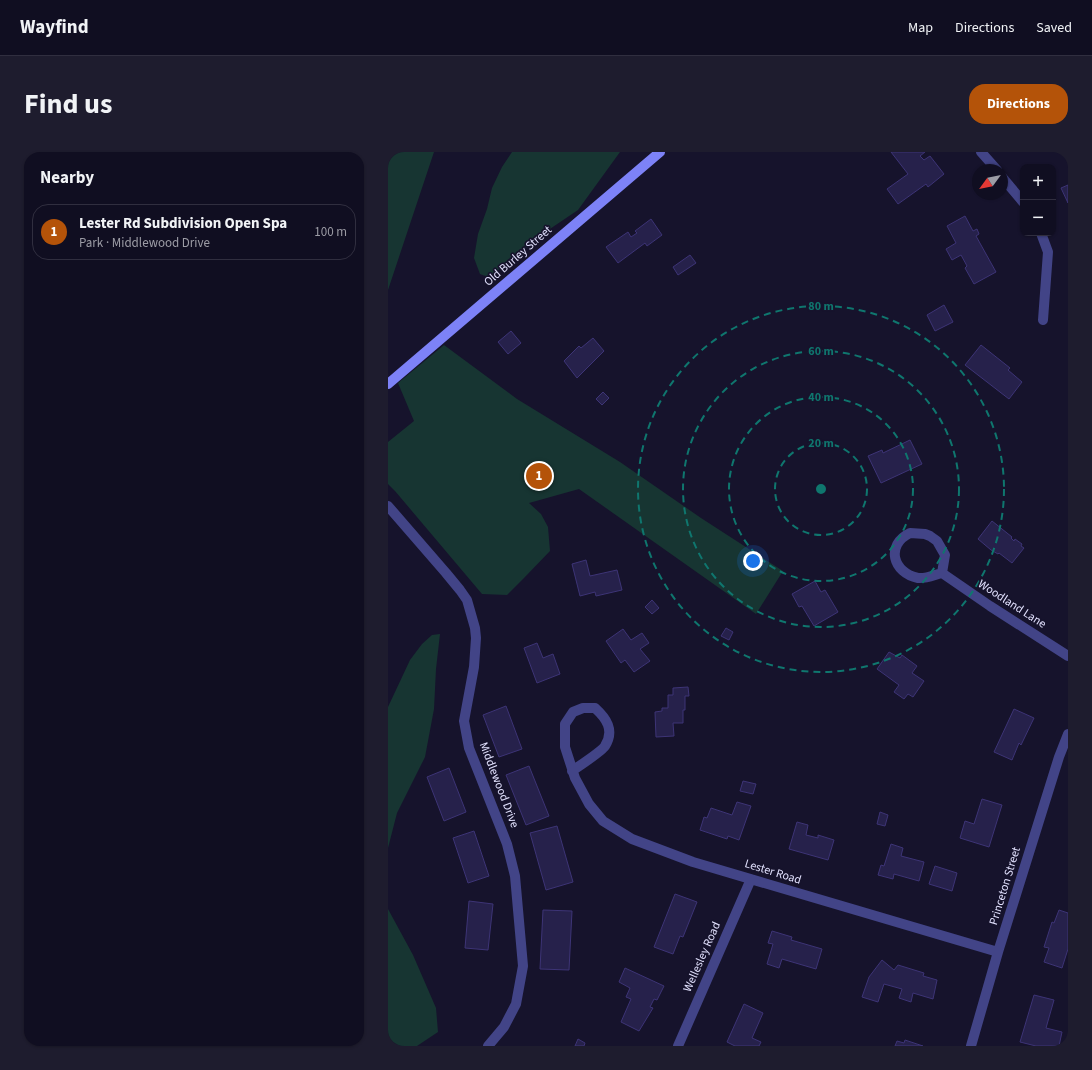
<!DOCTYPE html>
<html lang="en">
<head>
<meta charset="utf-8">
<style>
  :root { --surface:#100e21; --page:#1e1c2e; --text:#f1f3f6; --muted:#9c9ca5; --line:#302e3f; --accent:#b45309 }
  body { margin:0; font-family:"Source Sans 3",sans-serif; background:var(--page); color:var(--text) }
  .controls { position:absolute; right:12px; top:12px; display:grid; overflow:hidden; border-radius:8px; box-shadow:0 1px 3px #0004 }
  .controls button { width:36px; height:36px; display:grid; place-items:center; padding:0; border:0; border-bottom:1px solid var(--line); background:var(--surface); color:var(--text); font:20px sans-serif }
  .compass { position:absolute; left:584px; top:12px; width:36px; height:36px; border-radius:50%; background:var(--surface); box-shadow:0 1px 3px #0004; rotate:237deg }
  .you { position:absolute; left:365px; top:409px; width:14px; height:14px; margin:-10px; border:3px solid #fff; border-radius:50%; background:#1a73e8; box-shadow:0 0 0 6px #1a73e833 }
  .badge { display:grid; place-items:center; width:26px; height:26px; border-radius:50%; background:var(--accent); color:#fff; font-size:13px; font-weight:700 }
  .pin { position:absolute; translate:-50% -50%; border:2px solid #fff; box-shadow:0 1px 4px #0006 }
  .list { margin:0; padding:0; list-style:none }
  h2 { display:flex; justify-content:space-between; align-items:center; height:52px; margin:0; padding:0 16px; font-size:17px }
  h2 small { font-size:13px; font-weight:400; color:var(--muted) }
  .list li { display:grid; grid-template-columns:26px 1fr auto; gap:12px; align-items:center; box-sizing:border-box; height:56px; margin:0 8px 8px; padding:0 8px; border:1px solid var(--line); border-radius:16px }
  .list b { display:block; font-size:15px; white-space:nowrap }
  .list p { margin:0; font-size:13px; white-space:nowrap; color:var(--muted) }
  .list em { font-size:13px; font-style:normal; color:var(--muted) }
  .map { position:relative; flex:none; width:680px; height:894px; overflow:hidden; border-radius:16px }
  header { display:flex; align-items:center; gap:24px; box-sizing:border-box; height:56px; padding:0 20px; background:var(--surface); border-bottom:1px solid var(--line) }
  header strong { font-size:19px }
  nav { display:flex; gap:22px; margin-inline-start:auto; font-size:14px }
  .intro { display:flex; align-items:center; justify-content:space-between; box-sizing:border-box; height:96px; padding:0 24px }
  h1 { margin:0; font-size:28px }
  .button { padding:10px 18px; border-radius:16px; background:var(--accent); color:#fff; font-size:14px; font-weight:700 }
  main { display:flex; gap:24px; padding:0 24px }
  aside { flex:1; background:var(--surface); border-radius:16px; box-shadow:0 1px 3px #0004 }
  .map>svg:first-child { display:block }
  .green { fill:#173532 }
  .building { fill:#26214b; stroke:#3d3476 }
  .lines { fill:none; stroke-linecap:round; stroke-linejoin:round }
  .minor { stroke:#424487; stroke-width:10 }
  .secondary { stroke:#7d82f7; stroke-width:10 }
  .ring { fill:none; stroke:#0f766e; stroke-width:2; stroke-dasharray:7 5 }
  .labels { text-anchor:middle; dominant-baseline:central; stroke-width:3.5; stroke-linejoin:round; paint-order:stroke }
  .street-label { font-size:12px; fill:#e1e0fd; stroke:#16132c }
  .centre { fill:#0f766e; stroke:#16132c; stroke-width:2 }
  .ring-label { font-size:12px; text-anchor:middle; font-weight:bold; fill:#0f766e; stroke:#16132c; stroke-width:3.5; stroke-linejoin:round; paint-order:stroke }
</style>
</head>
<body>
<header>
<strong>Wayfind</strong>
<nav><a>Map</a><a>Directions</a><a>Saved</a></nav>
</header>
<div class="intro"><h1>Find us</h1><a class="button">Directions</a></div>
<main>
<aside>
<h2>Nearby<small></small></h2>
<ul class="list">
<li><span class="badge">1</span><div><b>Lester Rd Subdivision Open Spa</b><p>Park · Middlewood Drive</p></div><em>100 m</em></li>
</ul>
</aside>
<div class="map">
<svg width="680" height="894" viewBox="0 0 680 894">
  <rect width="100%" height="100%" fill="#16132c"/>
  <path class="green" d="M0,0H46L0,138Z
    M124,0H232L190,58L150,85L129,105L100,125L92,122L86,106L90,82L99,57L104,36L114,15Z
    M56,193L129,247L232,310L313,366L395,419L368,462L191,337L141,351L153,362L160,375L162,399L136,426L119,443L94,442L7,339L0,332V290L26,269L10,231Z
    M52,482L48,517L46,557L37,605L9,661L0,696V555L22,508L34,492L44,483Z
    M0,757L25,803L48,856L50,880L29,894H0Z"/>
  <path class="building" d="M503,0H537L532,4L536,8L542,4L556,22L540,35L538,32L510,52L499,37L520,22Z
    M680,33V51L673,36Z
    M577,64L585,79L589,77L591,82L588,84L608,120L586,132L577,116L579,114L573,103L564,108L558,97L568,91L559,74Z
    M263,67L274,83L259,94L257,91L230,111L218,95L240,80L243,85L249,81L247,79Z
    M302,103L308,111L290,123L285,115Z
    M556,153L565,170L547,179L539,163Z
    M123,179L133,191L120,202L110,190Z
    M205,186L216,199L189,226L176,209L191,194L193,196Z
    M593,193L622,216L620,218L634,230L621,247L577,213Z
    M215,240L221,246L214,253L208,247Z
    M522,288L534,312L493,331L480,304L494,298L495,301Z
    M604,369L624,385L623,386L626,389L627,387L634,392L633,394L636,396L624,411L611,401L610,402L603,398L590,387Z
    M198,408L202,424L229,418L234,438L208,444L207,440L192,444L184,412Z
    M427,429L433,440L437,438L450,460L426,474L414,454L411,455L404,442Z
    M264,448L271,456L264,462L257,455Z
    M338,476L345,480L341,488L333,484Z
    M235,477L243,488L254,481L261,491L252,497L262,509L246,520L237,508L233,511L218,489Z
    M149,491L155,506L165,502L172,522L149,531L136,496Z
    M501,500L512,506L514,503L529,514L524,521L536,529L525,545L520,542L516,547L506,540L511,533L489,517Z
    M300,535L301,544H297V558H295V571H285L286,584L268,585L267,560L274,559V556H280V543H285V536Z
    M118,554L134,597L111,605L95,563Z
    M626,557L646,566L633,593L631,591L624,608L606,600Z
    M141,614L161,664L138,673L118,623Z
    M61,616L78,660L56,669L39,625Z
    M355,629L368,632L365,642L352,639Z
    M594,647L614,653L601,695L572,686L577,669L586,672Z
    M349,650L363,654L351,688L340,684L339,687L312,678L316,665L319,666L323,656L344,663Z
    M492,660L500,663L497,674L489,672Z
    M409,670L420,673L418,683L430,686V683L446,688L440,708L401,697Z
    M169,674L185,730L158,738L142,681Z
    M86,679L101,724L80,731L65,686Z
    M503,692L515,696L513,704L536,710L531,729L506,722L505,727L490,723L493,713L496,714Z
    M547,714L569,721L564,739L541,732Z
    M287,742L309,750L295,785L292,784L285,802L266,795Z
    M81,749L105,752L100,798L77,796Z
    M155,758L184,759L181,818L152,817Z
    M671,758L680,761V797L674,816L656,810L661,796L656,795L664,770L666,771Z
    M384,779L404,785L403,788L434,797L428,817L394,807L391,816L379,812L385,792L380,791Z
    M494,808L506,818L510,813L536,821L535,824L549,828L545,847L525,841L523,850L511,846L514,837L496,832L490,850L474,845L481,825Z
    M237,816L276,834L269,848L266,847L262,855L265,856L251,879L233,870L243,847L238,845L242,836L231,830Z
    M646,843L666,848L658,876L674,880L671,894H648L632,890Z
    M356,852L375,861L364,886L373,890L371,894H347L339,890Z
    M190,887L197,891L196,894H187Z
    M517,888L535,894H507L509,889L516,891Z"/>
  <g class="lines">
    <path class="minor" d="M593,0L609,18
      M614,25L635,50
      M653,81L660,100L655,168
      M0,354L58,421L72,438L79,448L87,476L88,486L86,515L76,569L81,596L119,692L127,724L135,814L128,852L116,875L100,894
      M522,381L537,382L542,384L549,389L557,403L554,421C546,423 538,427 530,426C505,421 497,393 522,381Z
      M554,421L602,454L680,504
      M184,619C191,614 213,600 217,594C227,578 218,566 207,556H195L185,560L177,572V595L187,626L201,652L215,669L244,687L305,710L610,800
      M290,894L363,727
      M583,894L610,800L671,605L680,582"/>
    <path class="secondary" d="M0,232L272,0"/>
  </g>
  <g class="ring">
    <circle cx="433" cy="337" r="46"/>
    <circle cx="433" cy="337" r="92"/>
    <circle cx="433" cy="337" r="138"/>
    <circle cx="433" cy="337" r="183"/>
  </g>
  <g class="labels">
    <g class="street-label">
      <text transform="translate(130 104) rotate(-41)">Old Burley Street</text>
      <text transform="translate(624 452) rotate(33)">Woodland Lane</text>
      <text transform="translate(111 633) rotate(69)">Middlewood Drive</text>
      <text transform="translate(385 720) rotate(17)">Lester Road</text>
      <text transform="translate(617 734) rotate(-73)">Princeton Street</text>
      <text transform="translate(314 805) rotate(-66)">Wellesley Road</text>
    </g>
  </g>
  <circle cx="433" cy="337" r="6" class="centre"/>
  <g class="ring-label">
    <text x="433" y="158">80 m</text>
    <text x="433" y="203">60 m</text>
    <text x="433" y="249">40 m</text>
    <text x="433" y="295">20 m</text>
  </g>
</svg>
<div class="controls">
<button>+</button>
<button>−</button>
</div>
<svg class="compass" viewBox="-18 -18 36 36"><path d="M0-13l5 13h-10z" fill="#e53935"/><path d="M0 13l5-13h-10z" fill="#9c9ca5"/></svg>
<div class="you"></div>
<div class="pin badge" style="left:151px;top:324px">1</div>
</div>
</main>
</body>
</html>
